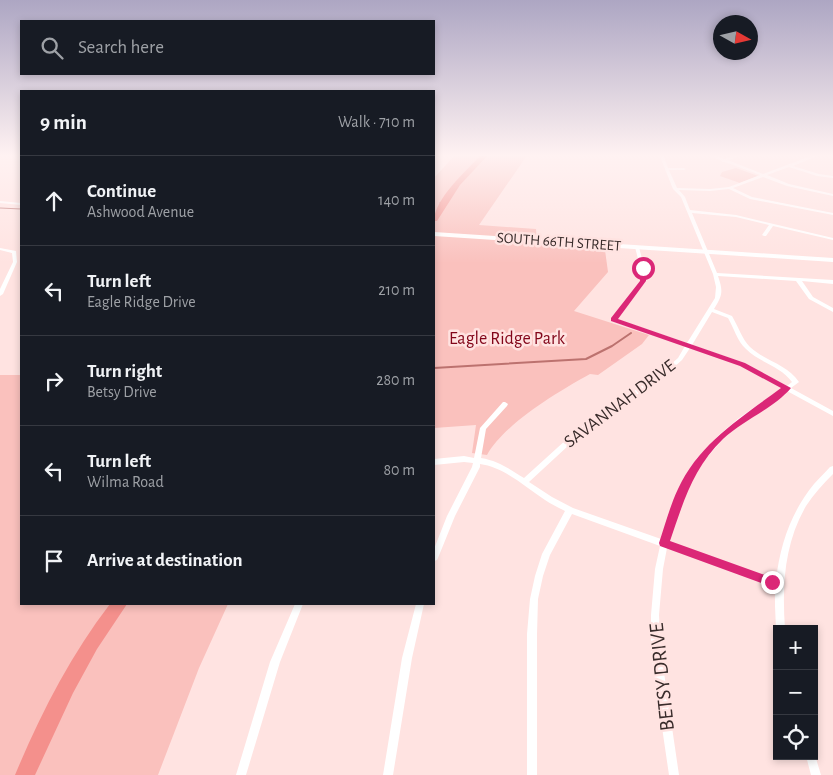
<!DOCTYPE html>
<html lang="en">
<head>
<meta charset="utf-8">
<style>
  :root { --surface:#171b24; --page:#20242c; --text:#f1f3f6; --muted:#9ea1a6; --line:#363941 }
  body { margin:0; font-family:"Alegreya Sans",sans-serif; background:var(--page); color:var(--text) }
  .controls { position:absolute; right:15px; bottom:15px; display:grid; overflow:hidden; border-radius:0px; box-shadow:0 2px 8px #0003 }
  .controls button { width:45px; height:45px; display:grid; place-items:center; padding:0; border:0; border-bottom:1px solid var(--line); background:var(--surface); color:var(--text); font:25px sans-serif }
  .compass { position:absolute; left:713px; top:15px; width:45px; height:45px; border-radius:50%; background:var(--surface); box-shadow:0 2px 8px #0003; rotate:98deg }
  .stop { position:absolute; width:15px; height:15px; margin:-11px; border:4px solid #db2777; border-radius:50%; background:#fff }
  .stop.end { background:#db2777; border-color:#fff; box-shadow:0 1px 5px #0008 }
  .list { margin:0; padding:0; list-style:none }
  h2 { display:flex; justify-content:space-between; align-items:center; height:65px; margin:0; padding:0 20px; font-size:21px }
  h2 small { font-size:16px; font-weight:400; color:var(--muted) }
  .list li { display:grid; grid-template-columns:32px 1fr auto; gap:15px; align-items:center; box-sizing:border-box; height:90px; padding:0 20px; border-top:1px solid var(--line) }
  .list b { display:block; font-size:19px; white-space:nowrap }
  .list p { margin:0; font-size:16px; white-space:nowrap; color:var(--muted) }
  .list em { font-size:16px; font-style:normal; color:var(--muted) }
  .icon { flex:none; width:28px; height:28px; fill:none; stroke:currentColor; stroke-width:2; stroke-linecap:round; stroke-linejoin:round }
  .map { position:relative; flex:none; width:833px; height:775px; overflow:hidden }
  .search { position:absolute; background:var(--surface); box-shadow:0 2px 8px #0003; left:20px; top:20px; width:415px; height:55px; display:flex; align-items:center; gap:12px; box-sizing:border-box; padding:0 18px; border-radius:0px; color:var(--muted); font-size:19px }
  .panel { position:absolute; background:var(--surface); box-shadow:0 2px 8px #0003; left:20px; top:90px; width:415px; height:515px; border-radius:0px }
  .map>svg:first-child { display:block }
  .green { fill:#fac1bd }
  .lines { fill:none; stroke-linecap:round; stroke-linejoin:round }
  .stream-far1 { stroke:#bc726f; stroke-width:1 }
  .stream { stroke:#bc726f; stroke-width:2 }
  .river { fill:#f4908c; fill-rule:evenodd }
  .minor { fill:#fff; fill-rule:evenodd }
  .tertiary { fill:#fff; fill-rule:evenodd }
  .route { fill:#db2777 }
  .labels { text-anchor:middle; dominant-baseline:central; stroke-width:5; stroke-linejoin:round; paint-order:stroke }
  .far-street-label { font-size:15px; fill:#392c2b; stroke:#ffe3e1 }
  .park-label { font-size:18px; fill:#820519; stroke:#ffe3e1 }
  .street-label { font-size:18px; fill:#392c2b; stroke:#ffe3e1 }
  .near-street-label { font-size:21px; fill:#392c2b; stroke:#ffe3e1 }
</style>
</head>
<body>
<div class="map">
<svg width="833" height="775" viewBox="0 0 833 775">
  <rect width="100%" height="100%" fill="#ffe3e1"/>
  <path class="green" d="M456,154H528L479,225L536,229L537,245L605,250L608,272L574,311L649,335L642,344L598,375L590,374C559,391 504,424 487,455L472,453L476,425L434,428V178Z
    M736,168L758,176L740,183L720,176L722,172Z
    M0,375H21V604H228L199,668L158,775H0Z"/>
  <g class="lines">
    <path class="stream-far1" d="M440,203L444,204
      M0,208L21,209"/>
    <path class="stream" d="M434,368L586,359L612,346L631,333"/>
    <path class="river" d="M482,154H489L460,185L437,221H434C434,199 467,170 482,154Z
      M110,604H127L97,649L73,693L35,775H15C40,715 70,656 110,604Z"/>
    <path class="minor" d="M659,154H663L668,168H684L686,169L684,170H669L677,188L710,189L729,187L760,175L725,162H722V161L706,154H712L725,159L739,154H745L728,160L763,174L816,154H822L793,166L819,174L833,176V178L817,176L789,167L767,175L789,184L833,194V196L787,186L763,177L733,188L752,197L833,213V215L750,199L729,189L710,191L679,190L685,197L690,210L736,215L833,238V240L773,226L766,236H764L762,235L769,225L736,217L692,213L717,273L833,280V284L802,281L813,297L833,308V312L809,299L796,281L718,276C723,291 723,295 714,309L732,316C738,326 742,339 750,347C765,361 787,364 799,382L791,388L833,411V416L787,391L743,422L723,439L703,462L687,489L668,542L776,580C780,545 791,512 814,484C819,478 825,473 830,467L833,466V474C823,484 814,494 806,506C784,544 782,586 785,629H776L775,606V587L667,548L663,569L659,615L661,652L679,775H669L651,652V615L655,569L660,546L572,514L550,555L543,576L538,599L537,634V775H527V634L530,599L535,576L542,554L565,511C559,508 551,504 545,500C525,487 504,467 480,464V467L455,516L438,558L437,560L434,561V549L447,516L472,467L473,463L464,462L434,465V459L464,456L474,458L480,428L503,402H505L508,404L507,406L486,429L481,458C499,461 509,469 524,478L578,429L661,373L678,358L685,346L612,321L611,320L641,281L642,275L635,247L637,246L639,247L646,275V281L617,319L687,343L715,298L716,287L713,274L681,197L673,189ZM712,312L728,318C734,328 737,341 746,349C760,363 781,366 792,382L787,386L745,363L692,345ZM690,348L741,365L782,388L739,418L719,435L697,458L679,489L661,539L573,508L552,497L529,482L582,433L665,375L682,360Z
      M0,248L16,251L17,262L3,294L0,296V289L13,262L12,253L0,250Z
      M295,604H303L280,662L246,775H236L270,662Z
      M416,604H424L412,658L393,775H383L402,658Z
      M814,752L821,775H811L806,756H814Z"/>
    <path class="tertiary" d="M0,201L21,203V205L0,203Z
      M434,232L833,258V262L434,236Z"/>
  </g>
  <linearGradient id="sky" x2="0" y2="1"><stop stop-color="#ada6c3"/><stop offset="0.59" stop-color="#fff2f2"/><stop offset="1" stop-color="#fff2f2" stop-opacity="0"/></linearGradient>
  <rect width="833" height="263" fill="url(#sky)"/>
  <path class="route" d="M641,267L646,268V281L618,319L745,363L791,388C773,409 743,420 723,439C693,468 683,503 670,541L776,579L777,582L776,586L772,587L660,546L659,543C665,525 670,506 678,489C699,443 742,417 781,388L740,366L611,321V318L640,281Z"/>
  <g class="labels">
    <g class="far-street-label">
      <text transform="translate(559 242) rotate(4)">SOUTH 66TH STREET</text>
    </g>
    <g class="park-label">
      <text x="507" y="339">Eagle Ridge Park</text>
    </g>
    <g class="street-label">
      <text transform="translate(620 404) rotate(-37)">SAVANNAH DRIVE</text>
    </g>
    <g class="near-street-label">
      <text transform="translate(662 677) rotate(-96)">BETSY DRIVE</text>
    </g>
  </g>
</svg>
<div class="controls">
<button>+</button>
<button>−</button>
<button><svg class="icon" aria-label="locate" viewBox="0 0 24 24"><circle cx="12" cy="12" r="6"/><path d="M12 2v4M12 18v4M2 12h4M18 12h4"/></svg></button>
</div>
<svg class="compass" viewBox="-18 -18 36 36"><path d="M0-13l5 13h-10z" fill="#e53935"/><path d="M0 13l5-13h-10z" fill="#9ea1a6"/></svg>
<div class="stop" style="left:643px;top:268px"></div>
<div class="stop end" style="left:772px;top:582px"></div>
<div class="search"><svg class="icon" aria-label="search" viewBox="0 0 24 24"><circle cx="10" cy="10" r="6"/><path d="M15 15l6 6"/></svg>Search here</div>
<section class="panel">
<h2>9 min<small>Walk · 710 m</small></h2>
<ul class="list">
<li><svg class="icon" aria-label="ahead" viewBox="0 0 24 24"><path d="M12 20V5M6 11l6-6 6 6"/></svg><div><b>Continue</b><p>Ashwood Avenue</p></div><em>140 m</em></li>
<li><svg class="icon" aria-label="left" viewBox="0 0 24 24"><path d="M17 20v-9H6M10 6l-5 5 5 5"/></svg><div><b>Turn left</b><p>Eagle Ridge Drive</p></div><em>210 m</em></li>
<li><svg class="icon" aria-label="right" viewBox="0 0 24 24"><path d="M7 20v-9h11M14 6l5 5-5 5"/></svg><div><b>Turn right</b><p>Betsy Drive</p></div><em>280 m</em></li>
<li><svg class="icon" aria-label="left" viewBox="0 0 24 24"><path d="M17 20v-9H6M10 6l-5 5 5 5"/></svg><div><b>Turn left</b><p>Wilma Road</p></div><em>80 m</em></li>
<li><svg class="icon" aria-label="arrive" viewBox="0 0 24 24"><path d="M6 21V4h12l-3 4 3 4H6"/></svg><div><b>Arrive at destination</b></div></li>
</ul>
</section>
</div>
</body>
</html>
